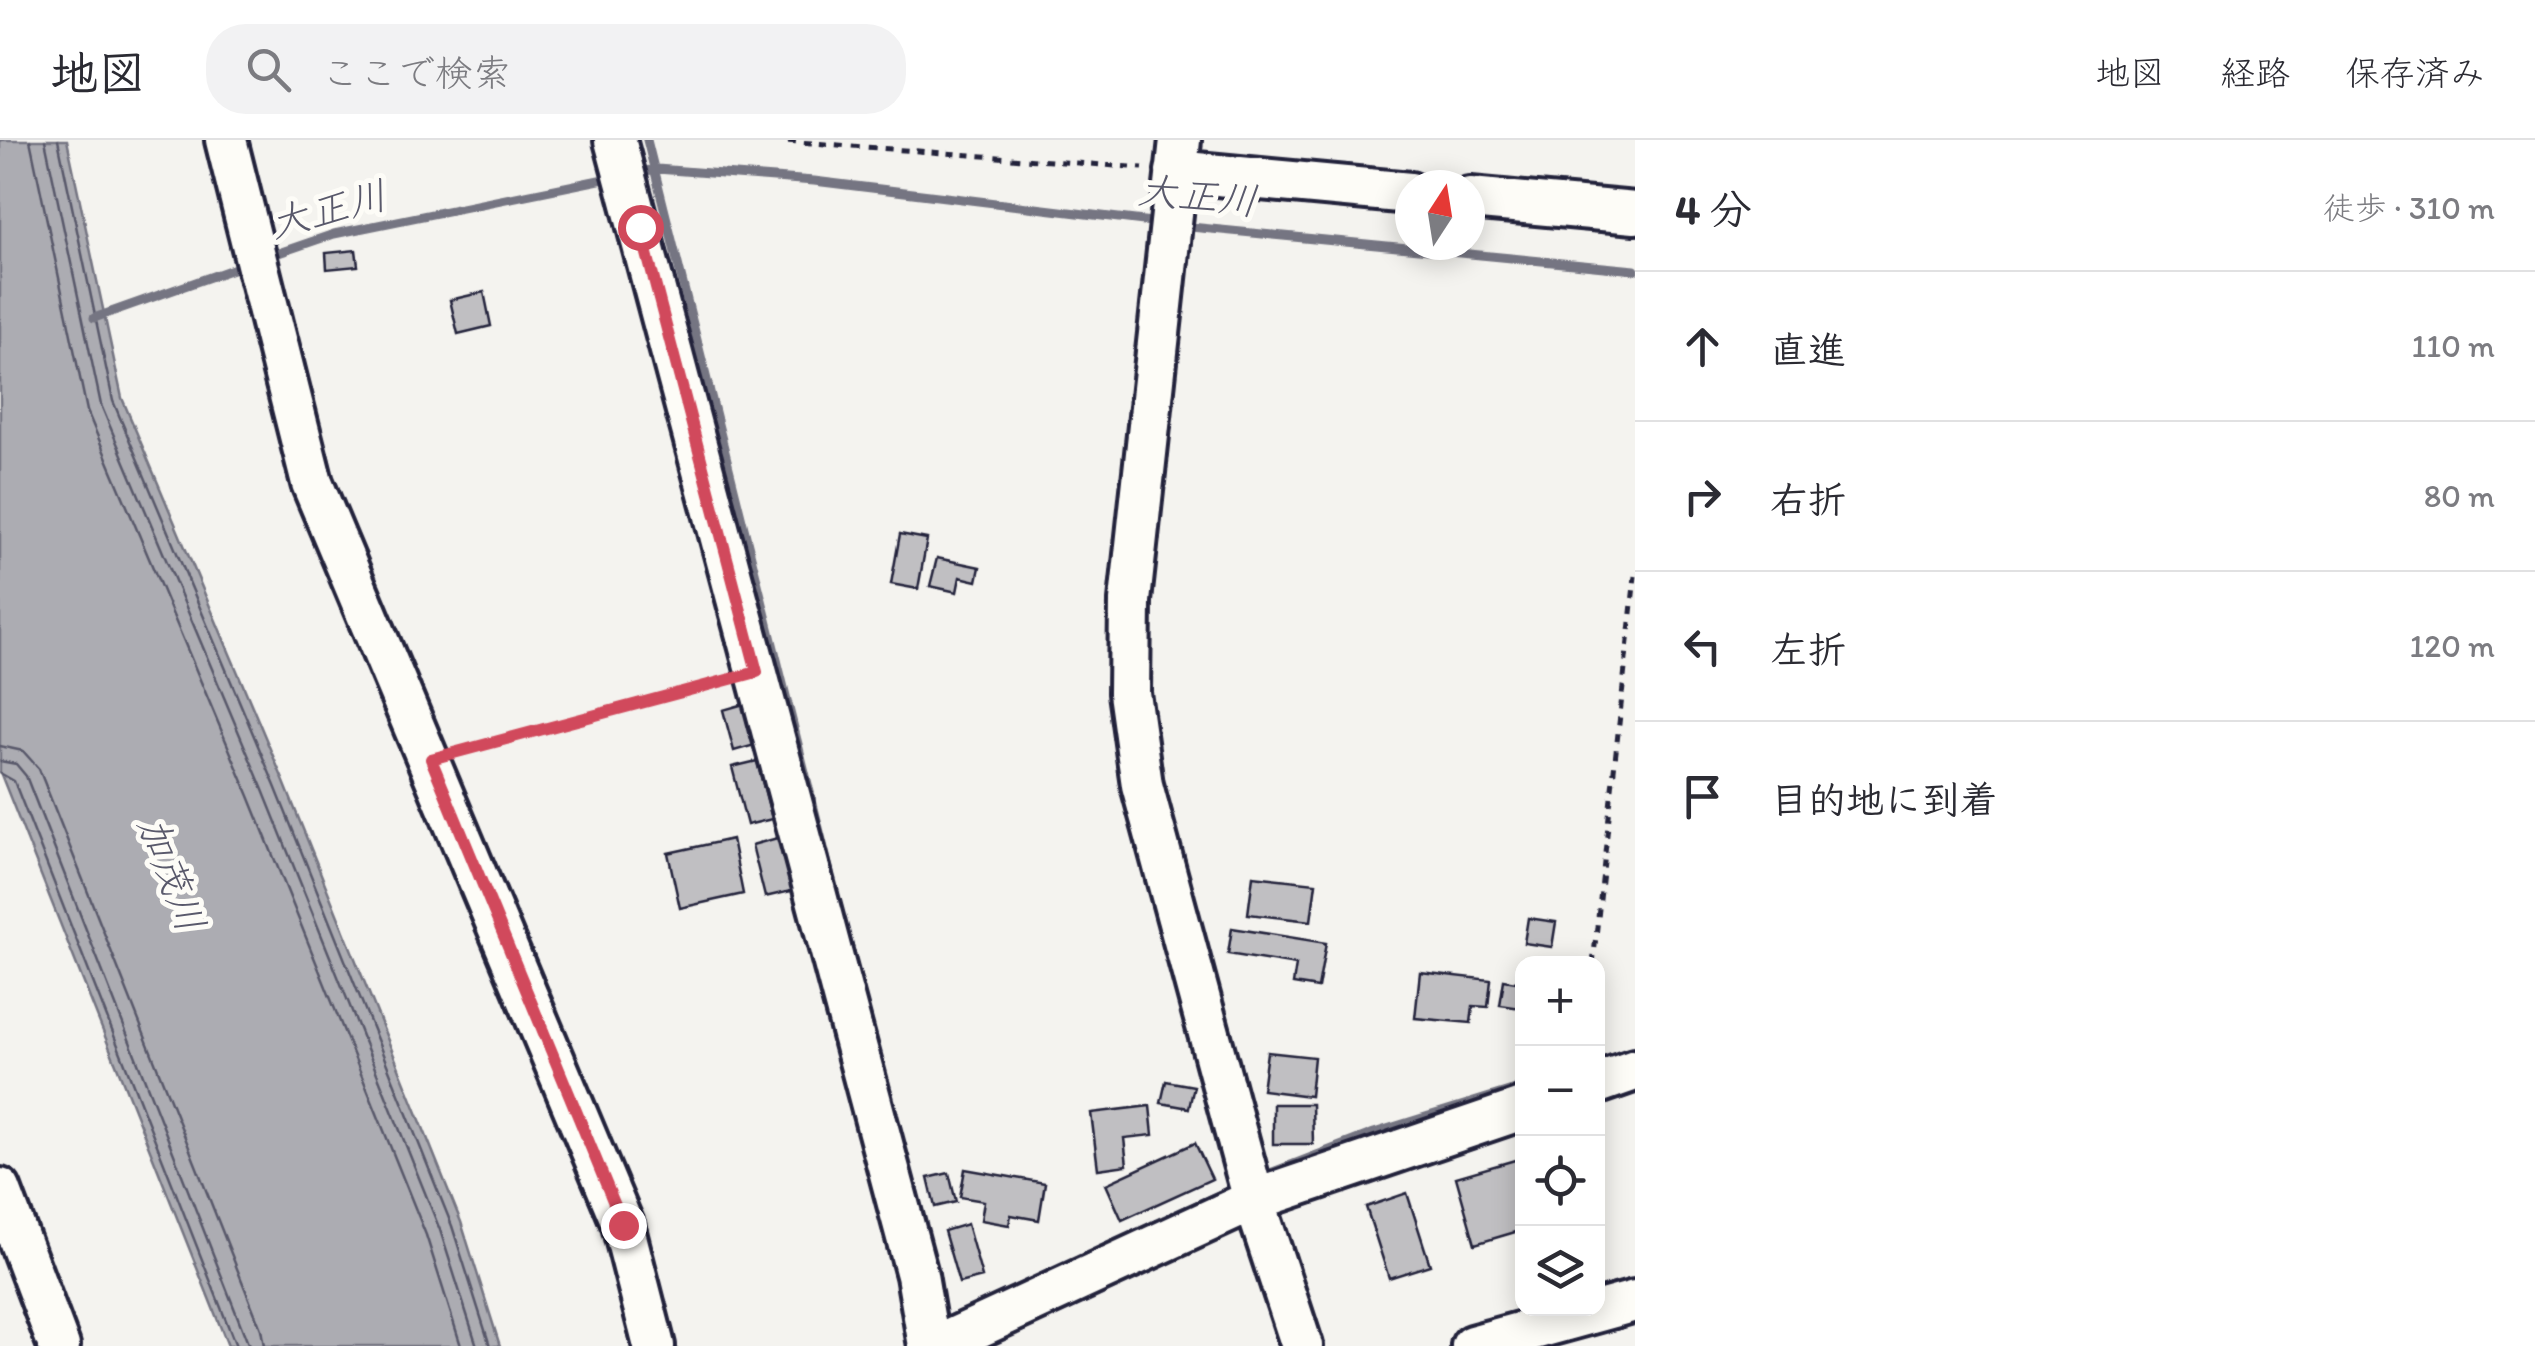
<!DOCTYPE html>
<html lang="ja">
<head>
<meta charset="utf-8">
<style>
  :root { --surface:#fff; --page:#f2f2f3; --text:#2b2b33; --muted:#7c7c81; --line:#e1e1e2 }
  body { margin:0; font-family:Itim,"Klee One",sans-serif; background:var(--page); color:var(--text) }
  .controls { position:absolute; right:30px; bottom:30px; display:grid; overflow:hidden; border-radius:20px; box-shadow:0 5px 25px #0003 }
  .controls button { width:90px; height:90px; display:grid; place-items:center; padding:0; border:0; border-bottom:2px solid var(--line); background:var(--surface); color:var(--text); font:50px sans-serif }
  .compass { position:absolute; left:1395px; top:30px; width:90px; height:90px; border-radius:50%; background:var(--surface); box-shadow:0 5px 25px #0003; rotate:12deg }
  .stop { position:absolute; width:30px; height:30px; margin:-22px; border:8px solid #d1495b; border-radius:50%; background:#fff }
  .stop.end { background:#d1495b; border-color:#fff; box-shadow:0 2px 10px #0008 }
  .list { margin:0; padding:0; list-style:none }
  h2 { display:flex; justify-content:space-between; align-items:center; height:130px; margin:0; padding:0 40px; font-size:42px }
  h2 small { font-size:32px; font-weight:400; color:var(--muted) }
  .list li { display:grid; grid-template-columns:65px 1fr auto; gap:30px; align-items:center; box-sizing:border-box; height:150px; padding:0 40px; border-top:2px solid var(--line) }
  .list b { display:block; font-size:38px; white-space:nowrap }
  .list em { font-size:32px; font-style:normal; color:var(--muted) }
  .icon { flex:none; width:55px; height:55px; fill:none; stroke:currentColor; stroke-width:2; stroke-linecap:round; stroke-linejoin:round }
  .map { position:relative; flex:none; width:1635px; height:1206px; overflow:hidden }
  header { display:flex; align-items:center; gap:60px; box-sizing:border-box; height:140px; padding:0 50px; background:var(--surface); border-bottom:2px solid var(--line) }
  header strong { font-size:48px }
  nav { display:flex; gap:55px; margin-inline-start:auto; font-size:35px }
  .search { width:700px; height:90px; background:var(--page); display:flex; align-items:center; gap:25px; box-sizing:border-box; padding:0 35px; border-radius:40px; color:var(--muted); font-size:38px }
  main { display:flex }
  aside { flex:1; background:var(--surface) }
  .map>svg:first-child { display:block }
  .water { fill:#acacb2; stroke:#757582; stroke-width:2.5 }
  .lines { fill:none; stroke-linecap:round; stroke-linejoin:round }
  .shore { stroke:#59596b; stroke-width:2.5 }
  .stream { stroke:#757582; stroke-width:9 }
  .building { fill:#c0bfc2; stroke:#22223b; stroke-width:2.5 }
  .minor-casing { stroke:#22223b; stroke-width:48 }
  .path { stroke:#22223b; stroke-width:5; stroke-dasharray:8 8; stroke-linecap:butt }
  .minor { stroke:#fdfcf7; stroke-width:40 }
  .route { stroke:#d1495b; stroke-width:12 }
  .labels { text-anchor:middle; dominant-baseline:central; stroke-width:10; stroke-linejoin:round; paint-order:stroke }
  .water-label { font-size:40px; font-style:italic; fill:#59596b; stroke:#fdfcf7 }
</style>
</head>
<body>
<header>
<strong>地図</strong>
<div class="search"><svg class="icon" aria-label="search" viewBox="0 0 24 24"><circle cx="10" cy="10" r="6"/><path d="M15 15l6 6"/></svg>ここで検索</div>
<nav><a>地図</a><a>経路</a><a>保存済み</a></nav>
</header>
<main>
<div class="map">
<svg width="1635" height="1206" viewBox="0 0 1635 1206">
  <rect width="100%" height="100%" fill="#f4f3ef"/>
  <filter id="ink" filterUnits="userSpaceOnUse"><feTurbulence type="fractalNoise" baseFrequency=".01" numOctaves="2"/><feDisplacementMap in="SourceGraphic" scale="20" xChannelSelector="R" yChannelSelector="G"/><feConvolveMatrix kernelMatrix="1 2 1 2 8 2 1 2 1" color-interpolation-filters="sRGB"/></filter>
  <g filter="url(#ink)">
    <path class="water" d="M0,0H67L122,258L284,642L461,1082L500,1206H228L0,632Z"/>
    <g class="lines">
      <path class="shore" d="M30,0L87,271L249,656L426,1095L461,1206
        M45,0L101,265L263,650L440,1090L477,1206
        M58,0L113,261L275,646L452,1086L490,1206
        M0,606L23,611L39,629L261,1189L264,1206
        M0,621L16,624L26,636L249,1206
        M0,633L14,641L236,1206"/>
      <path class="stream" d="M647,0L830,732
        M634,33L657,29L814,41L1160,83
        M1180,86L1635,130
        M264,118L334,94L614,37
        M94,178L244,125
        M1257,1038L1374,993L1522,947
        M1152,1085L1238,1046"/>
    </g>
    <path class="building" d="M356,110L358,126L327,129L326,113Z
      M484,152L491,186L458,194L450,160Z
      M900,394L927,399L918,449L891,444Z
      M937,418L980,427L977,441L960,437L957,452L930,446Z
      M744,564L755,605L734,611L723,570Z
      M757,621L772,679L747,685L732,627Z
      M781,697L795,750L765,757L752,705Z
      M732,699L743,754L680,768L668,713Z
      M1253,736L1316,743L1311,781L1248,774Z
      M1528,778L1556,782L1552,807L1524,803Z
      M1232,788L1326,803L1318,848L1293,844L1296,825L1228,814Z
      M1420,832L1491,840L1488,867L1473,866L1471,883L1415,878Z
      M1504,840L1522,843L1521,868L1500,865Z
      M1267,912L1314,917L1310,956L1262,950Z
      M1166,941L1194,946L1189,968L1161,963Z
      M1273,964H1312L1313,1004H1273Z
      M1150,966L1153,995L1124,998L1127,1025L1098,1029L1091,973Z
      M1195,1003L1212,1039L1122,1080L1106,1044Z
      M1522,1018V1090L1475,1104L1456,1037Z
      M965,1029L1045,1043L1039,1080L1011,1075L1009,1085L981,1080L984,1061L960,1057Z
      M949,1033L956,1062L935,1067L928,1038Z
      M1407,1053L1430,1125L1389,1138L1366,1067Z
      M967,1084L982,1137L959,1143L944,1091Z"/>
    <g class="lines">
      <g class="minor-casing">
        <path id="minor" d="M226,0L312,343L623,1085L654,1206
          M615,0L917,1135L929,1206
          M1180,0L1130,461L1129,553L1142,645L1254,1060L1302,1206
          M1176,31L1410,53
          M1470,58L1635,73
          M1598,943L1635,930
          M0,1049L59,1206
          M937,1206L1254,1060L1522,969
          M1472,1206L1635,1161"/>
      </g>
      <path class="path" d="M772,0L1143,28
        M458,612L727,540
        M1593,824L1635,436"/>
      <use href="#minor" class="minor"/>
    </g>
  </g>
  <g class="lines" filter="url(#ink)">
    <path class="route" d="M623,1085L431,619L757,532L640,87"/>
  </g>
  <g class="labels">
    <g class="water-label">
      <text transform="translate(1198 55) rotate(6)">大正川</text>
      <text transform="translate(328 69) rotate(-15)">大正川</text>
      <text transform="translate(172 734) rotate(69)">加茂川</text>
    </g>
  </g>
</svg>
<div class="controls">
<button>+</button>
<button>−</button>
<button><svg class="icon" aria-label="locate" viewBox="0 0 24 24"><circle cx="12" cy="12" r="6"/><path d="M12 2v4M12 18v4M2 12h4M18 12h4"/></svg></button>
<button><svg class="icon" aria-label="layers" viewBox="0 0 24 24"><path d="M12 4l9 5-9 5-9-5zM3 14l9 5 9-5"/></svg></button>
</div>
<svg class="compass" viewBox="-18 -18 36 36"><path d="M0-13l5 13h-10z" fill="#e53935"/><path d="M0 13l5-13h-10z" fill="#7c7c81"/></svg>
<div class="stop" style="left:640px;top:87px"></div>
<div class="stop end" style="left:623px;top:1085px"></div>
</div>
<aside>
<h2>4 分<small>徒歩 · 310 m</small></h2>
<ul class="list">
<li><svg class="icon" aria-label="ahead" viewBox="0 0 24 24"><path d="M12 20V5M6 11l6-6 6 6"/></svg><div><b>直進</b></div><em>110 m</em></li>
<li><svg class="icon" aria-label="right" viewBox="0 0 24 24"><path d="M7 20v-9h11M14 6l5 5-5 5"/></svg><div><b>右折</b></div><em>80 m</em></li>
<li><svg class="icon" aria-label="left" viewBox="0 0 24 24"><path d="M17 20v-9H6M10 6l-5 5 5 5"/></svg><div><b>左折</b></div><em>120 m</em></li>
<li><svg class="icon" aria-label="arrive" viewBox="0 0 24 24"><path d="M6 21V4h12l-3 4 3 4H6"/></svg><div><b>目的地に到着</b></div></li>
</ul>
</aside>
</main>
</body>
</html>
